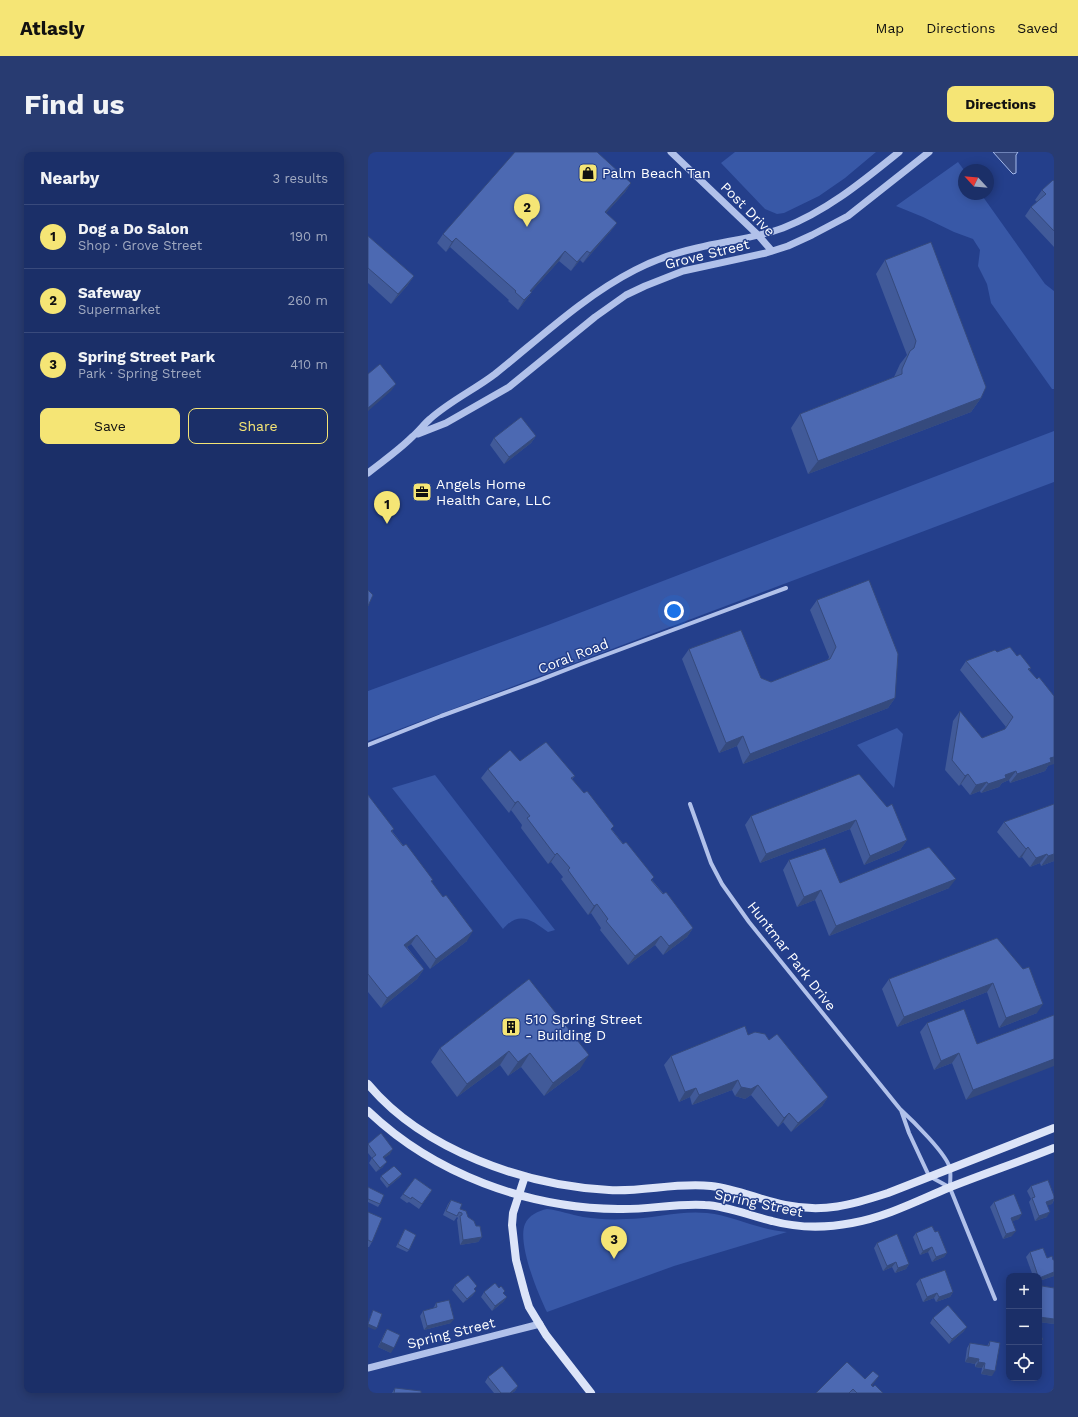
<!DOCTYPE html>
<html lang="en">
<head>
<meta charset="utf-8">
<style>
  :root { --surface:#1b2f68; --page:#283b71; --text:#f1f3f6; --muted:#a0a9c0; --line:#394a7c; --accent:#f5e575 }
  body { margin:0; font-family:"Work Sans",sans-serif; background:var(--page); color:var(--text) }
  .controls { position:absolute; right:12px; bottom:12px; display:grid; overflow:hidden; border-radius:8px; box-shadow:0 2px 10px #0003 }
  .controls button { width:36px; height:36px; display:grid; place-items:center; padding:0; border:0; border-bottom:1px solid var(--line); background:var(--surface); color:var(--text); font:20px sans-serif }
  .compass { position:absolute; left:590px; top:12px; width:36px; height:36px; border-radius:50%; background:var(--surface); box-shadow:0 2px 10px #0003; rotate:296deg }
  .you { position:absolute; left:306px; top:459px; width:14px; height:14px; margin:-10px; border:3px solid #fff; border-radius:50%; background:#1a73e8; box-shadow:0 0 0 6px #1a73e833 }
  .badge { display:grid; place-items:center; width:26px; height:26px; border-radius:50%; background:var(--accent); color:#111; font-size:13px; font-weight:700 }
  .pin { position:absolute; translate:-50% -33px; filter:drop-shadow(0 1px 2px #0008) }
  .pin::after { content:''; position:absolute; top:21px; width:14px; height:12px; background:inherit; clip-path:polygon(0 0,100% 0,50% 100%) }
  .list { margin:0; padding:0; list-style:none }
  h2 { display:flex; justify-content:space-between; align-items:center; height:52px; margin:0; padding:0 16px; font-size:17px }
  h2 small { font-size:13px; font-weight:400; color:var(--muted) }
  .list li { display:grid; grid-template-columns:26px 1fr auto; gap:12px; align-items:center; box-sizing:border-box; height:64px; padding:0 16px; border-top:1px solid var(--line) }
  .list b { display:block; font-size:15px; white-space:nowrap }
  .list p { margin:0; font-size:13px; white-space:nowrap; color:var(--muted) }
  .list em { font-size:13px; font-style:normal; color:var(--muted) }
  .actions { display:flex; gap:8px; padding:12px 16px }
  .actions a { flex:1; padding:9px 0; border:1px solid var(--accent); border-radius:8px; text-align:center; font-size:14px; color:var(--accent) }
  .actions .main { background:var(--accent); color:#111 }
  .icon { flex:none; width:22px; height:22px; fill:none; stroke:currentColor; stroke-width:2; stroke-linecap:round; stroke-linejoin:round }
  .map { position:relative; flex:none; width:686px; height:1241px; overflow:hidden; border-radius:8px }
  header { display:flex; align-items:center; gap:24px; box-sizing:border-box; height:56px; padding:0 20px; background:var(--accent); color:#111 }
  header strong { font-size:19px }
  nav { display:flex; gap:22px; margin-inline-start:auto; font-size:14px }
  .intro { display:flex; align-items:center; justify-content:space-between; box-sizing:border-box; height:96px; padding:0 24px }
  h1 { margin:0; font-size:28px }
  .button { padding:10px 18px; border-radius:8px; background:var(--accent); color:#111; font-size:14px; font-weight:700 }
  main { display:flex; gap:24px; padding:0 24px }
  aside { flex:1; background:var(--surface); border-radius:8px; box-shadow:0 2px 10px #0003 }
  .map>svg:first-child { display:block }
  .green { fill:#3858a7 }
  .water { fill:#374a82; stroke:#a5baeb }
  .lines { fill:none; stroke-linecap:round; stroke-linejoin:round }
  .minor { stroke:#b1c1ea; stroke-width:4 }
  .tertiary { stroke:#b1c1ea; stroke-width:7 }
  .secondary { stroke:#dce4f8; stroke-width:8 }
  .wall { fill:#415a99 }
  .shaded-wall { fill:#354a7d }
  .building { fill:#4c69b2; stroke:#354a7d }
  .labels { text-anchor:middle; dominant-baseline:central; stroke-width:3; stroke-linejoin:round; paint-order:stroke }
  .poi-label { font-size:14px; fill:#fff; stroke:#243f8b; text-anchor:start }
  .street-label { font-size:14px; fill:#fff; stroke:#243f8b }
</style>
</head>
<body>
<header>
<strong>Atlasly</strong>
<nav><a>Map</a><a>Directions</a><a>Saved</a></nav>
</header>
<div class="intro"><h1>Find us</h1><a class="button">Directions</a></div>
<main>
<aside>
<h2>Nearby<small>3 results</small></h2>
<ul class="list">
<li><span class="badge">1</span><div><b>Dog a Do Salon</b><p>Shop · Grove Street</p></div><em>190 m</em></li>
<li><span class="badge">2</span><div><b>Safeway</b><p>Supermarket</p></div><em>260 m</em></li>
<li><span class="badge">3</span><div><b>Spring Street Park</b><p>Park · Spring Street</p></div><em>410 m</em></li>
</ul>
<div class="actions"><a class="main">Save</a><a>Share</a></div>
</aside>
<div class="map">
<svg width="686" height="1241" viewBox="0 0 686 1241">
  <rect width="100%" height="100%" fill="#243f8b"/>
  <path class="green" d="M367,0H508L477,26L451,44L416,61L409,62L397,57L353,11Z
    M590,10L596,18V42H613L677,132L686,139V237H684L623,151L619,132L610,114L612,98L605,87L586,80L555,65L528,54Z
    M686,279V330L0,589V539L180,473Z
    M529,576L535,582L526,636L489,593Z
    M67,623L187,778L180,780C164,768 151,758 135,777L24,636Z
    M179,1057C191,1058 203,1063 215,1065C229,1067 243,1068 258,1067C285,1067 312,1058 339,1061C367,1064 390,1078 419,1080L306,1114L179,1160C170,1142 149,1091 157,1072C161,1063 170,1059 179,1057Z"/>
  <path class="water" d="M625,0H650L648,3V21L645,22L643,20Z"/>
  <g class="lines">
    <path class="minor" d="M0,593L73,564L169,529L213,512L418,436
      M322,652L343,711L354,732L381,770L532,957C543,967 580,1003 582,1017C583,1022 582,1030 582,1036L627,1147
      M533,958L541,981L561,1024L581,1035"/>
    <path class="tertiary" d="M303,0L390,83L404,99
      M50,282L78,271L141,235L227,165L258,143L277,134L315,119L398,101L420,94L444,83L480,64L561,0
      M0,321C15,309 31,298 44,285C51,279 56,272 62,267C82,249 106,238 127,222C172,186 216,144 267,118C286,108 307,101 329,96C358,89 388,86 415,76C459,59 495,29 531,0
      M0,1216L172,1172"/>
    <path class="secondary" d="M0,932C55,998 158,1034 241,1038C275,1040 309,1030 343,1034C369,1037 392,1048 417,1053C456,1061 483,1053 520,1041L686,976
      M0,959C66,1022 159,1056 250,1057C279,1058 308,1051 337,1053C360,1054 382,1064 404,1069C430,1076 458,1076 484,1071C518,1065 549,1049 580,1036C615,1022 651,1010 686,996
      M157,1024L145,1061L144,1073L148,1108L157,1142L161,1155L178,1183L223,1241"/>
  </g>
  <path class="wall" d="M686,29V95L657,64L663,55L669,50L667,48L674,38Z
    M263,31L257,40L238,61L249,71L242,80L215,111L212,108L203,119L191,109L163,140H164L150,158L140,149L141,148L82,95L78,100L69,91L75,82Z
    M0,84L46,124L39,134L23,152L0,131Z
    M517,108L613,246L603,260L440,322L423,276L432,262L526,225L532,212L539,203L508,122Z
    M168,284L163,291L136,312L122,293L126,286Z
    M449,448L527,546L520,556L375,612L369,594L351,601L314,507L321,497L403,530L460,508L461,505L442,458Z
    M629,500L649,504L663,516L661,518L680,614L677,619L642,631L641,628L634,631L631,635L613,641L612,639L602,643L593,632L591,634L577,618L585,569L592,559L614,586L636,578L638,575L592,518L598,509Z
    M152,609L207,624L204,627L284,728L325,776L319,785L295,803L287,793L260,813L232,778L233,776L223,761L220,763L193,727L195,725L183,710L180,712L153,676L154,673L143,658L141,661L113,626L120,617Z
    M0,643L24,679L64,730L99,789L62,817L43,792L39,795L56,817L49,827L13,856L0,840Z
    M686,652V709L673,714L672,711L662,715L654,705L651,706L629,680L636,670Z
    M519,655L539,688L532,698L496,713L482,677L392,711L377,673L383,664Z
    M421,708L472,731L581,736L461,784L447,748L429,755L415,718Z
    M629,786L669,861L631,876L619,840L529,875L514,837L521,827Z
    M161,827L212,917L176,944L153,915L140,924L132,913L89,945L63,910L72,896Z
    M686,863L598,948L584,911L566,918L552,880L559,871L609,892Z
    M380,883L401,888L460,945L454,954L423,980L415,970L410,975L383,943L377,947L367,944L364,938L324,953L322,945L311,950L296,913L303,904Z
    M0,992L22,1002L16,1006L15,1015L8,1020L1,1011L4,1006L0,1001Z
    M34,1022L32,1025L19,1036L12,1027L13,1024Z
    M47,1026L64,1038L51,1057L41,1050L39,1051L32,1046Z
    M663,1034L686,1044V1048L684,1052L679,1053V1065L667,1069L661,1050L663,1047L659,1039Z
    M0,1035L12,1052L10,1055L0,1050Z
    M83,1048L92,1057L108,1074L114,1085L110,1090L92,1093L89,1068L90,1066L89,1065L86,1069L75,1063L80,1052Z
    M626,1050L651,1067L644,1069V1084L635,1087L622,1055Z
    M0,1060L4,1090L1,1095H0Z
    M37,1077L41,1098L39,1100L28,1095Z
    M567,1080L579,1101L576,1105L564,1110L560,1100L552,1103L545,1085L548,1081Z
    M509,1091L541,1112L538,1117L527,1121L524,1115L515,1119L506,1096Z
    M662,1100L686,1124L671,1129V1124H665L658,1105Z
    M552,1127L585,1140L582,1145L568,1150L566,1146L555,1150L548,1132Z
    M87,1133L107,1138L108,1139L104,1144L95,1151L84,1138Z
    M674,1134L686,1136V1172L671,1170V1139Z
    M116,1140L135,1142L139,1145L135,1150L124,1159L113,1145Z
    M68,1151L83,1171L56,1178L52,1164L55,1159L65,1157Z
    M565,1166L599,1175L595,1180L581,1192L562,1171Z
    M19,1177L23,1201L10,1195L16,1182Z
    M622,1189L624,1224L613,1222L614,1216L607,1215V1212L597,1210L599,1196L602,1191L619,1194Z
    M641,1190V1198L638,1194Z
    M120,1225L150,1234L147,1239L144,1241H126L117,1230Z
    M504,1234L515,1241H448Z
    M27,1236L26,1241H24Z"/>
  <path class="shaded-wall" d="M263,31L257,40L230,70L237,60Z
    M249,71L242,80L215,111L222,101Z
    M88,86L82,95L78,100L84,90Z
    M197,99L191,109L156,148L162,139Z
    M219,99L212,108L203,119L209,110Z
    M46,124L39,134L23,152L30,142Z
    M164,140L150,158L156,148Z
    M28,232L23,239L0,259V256Z
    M613,246L603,260L440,322L450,309Z
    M168,284L163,291L136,312L141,305Z
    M527,546L520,556L375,612L382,602Z
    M375,584L369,594L351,601L358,591Z
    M686,605V612L680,614L677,619L642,631L649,622Z
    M648,619L641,628L634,631L631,635L613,641L620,632L637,623Z
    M600,622L593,632L591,634L597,624Z
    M619,630L612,639L602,643L608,633Z
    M150,649L143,658L141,661L147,651Z
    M488,668L482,677L392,711L398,702Z
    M539,688L532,698L496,713L502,704Z
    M660,695L654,705L651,706L658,697Z
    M189,701L183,710L180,712L187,703Z
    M679,702L672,711L662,715L668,706Z
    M686,702V709L673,714L680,704Z
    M588,727L581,736L461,784L468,774Z
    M453,738L447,748L429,755L436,745Z
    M229,752L223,761L220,763L226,754Z
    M325,776L319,785L295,803L301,794Z
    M105,779L99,789L62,817L68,807Z
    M49,783L43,792L30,802L36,793Z
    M293,784L287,793L260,813L267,804Z
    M56,817L49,827L13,856L19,846Z
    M625,831L619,840L529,875L536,865Z
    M675,852L669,861L631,876L638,866Z
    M141,899L132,913L89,945L99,932Z
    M162,901L153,915L140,924L150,910Z
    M591,901L584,911L566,918L573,909Z
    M221,903L212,917L176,944L185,931Z
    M686,907V914L598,948L605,938Z
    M370,928L364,938L324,953L331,943Z
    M390,933L383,943L377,947L367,944L373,935Z
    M328,936L322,945L311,950L317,940Z
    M460,945L454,954L423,980L430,971Z
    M421,961L415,970L410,975L416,966Z
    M25,997L22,1002L11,1010L15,1005Z
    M19,1010L15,1015L8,1020L12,1016Z
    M34,1022L32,1025L19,1036L21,1033Z
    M686,1047L684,1052L675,1055L678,1050Z
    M682,1060L679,1065L667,1069L671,1064Z
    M654,1062L651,1067L640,1071L643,1066Z
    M648,1079L644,1084L635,1087L638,1082Z
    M114,1085L110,1090L92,1093L95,1088Z
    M564,1095L560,1100L552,1103L555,1099Z
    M579,1101L576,1105L564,1110L568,1105Z
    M528,1110L524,1115L515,1119L519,1114Z
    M541,1112L538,1117L527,1121L530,1116Z
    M686,1120V1124L671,1129V1126Z
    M108,1139L104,1144L95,1151L99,1147Z
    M585,1140L582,1145L568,1150L571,1145Z
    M569,1141L566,1146L555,1150L559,1145Z
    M139,1145L135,1150L124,1159L127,1154Z
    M671,1165L686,1167V1172L671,1170Z
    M86,1167L83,1171L56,1178L59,1174Z
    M0,1172L9,1176L7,1178L0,1175Z
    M599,1175L595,1180L581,1192L584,1187Z
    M13,1190L26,1196L23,1201L10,1195Z
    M600,1205L611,1207L607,1212L597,1210Z
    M610,1210L617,1211L614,1216L607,1215Z
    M616,1217L627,1219L624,1224L613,1222Z
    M511,1224L504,1234L503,1233Z
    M150,1234L147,1239L144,1241H142Z"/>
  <path class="building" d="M147,0H229L263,31L237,60L249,71L222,101L219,99L209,110L197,99L162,139L164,140L156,148L147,140L148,139L88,86L84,90L75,82Z
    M685,28L686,29V79L663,55L678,42L674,38Z
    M0,84L46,124L30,142L0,116Z
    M563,90L618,235L613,246L450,309L432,262L534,222V217L542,199L546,196L548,189L517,108Z
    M12,212L28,232L0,256V222Z
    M153,265L168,284L141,305L126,286Z
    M501,428L530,502L527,546L382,602L375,584L358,591L321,497L373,478L393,526L403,530L462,507L468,495L449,448Z
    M0,438L5,443L0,454Z
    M642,495L649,504L652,502L663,516L660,517L669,527L671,525L686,544V605L682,606L683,610L649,622L648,619L637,623L638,626L620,632L619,630L608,633L600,622L597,624L584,608L592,559L614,586L637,577L645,565L598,509L627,498L629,500Z
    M178,590L207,624L203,626L216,641L219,639L246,674L243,677L255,692L258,690L286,725L283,728L295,742L298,740L325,776L301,794L293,784L267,804L238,769L240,767L229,752L226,754L200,718L202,716L189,701L187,703L159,666L162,664L150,649L147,651L120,617L142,598L152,609Z
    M491,622L519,655L524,652L539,688L502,704L488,668L398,702L383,664Z
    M0,643L26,677L23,679L35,694L38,692L65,728L63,729L75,745L78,743L105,779L68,807L49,783L36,793L56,817L19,846L0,822Z
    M686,652V702L680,704L679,702L668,706L660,695L658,697L636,670Z
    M561,695L588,727L468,774L453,738L436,745L421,708L457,696L472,731Z
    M629,786L655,817L661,815L675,852L638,866L625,831L536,865L521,827Z
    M161,827L221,903L185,931L162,901L150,910L141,899L99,932L72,896Z
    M596,857L609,892L686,863V907L605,938L591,901L573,909L559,871Z
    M377,874L380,883L387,880L397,882L401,888L409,882L460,945L430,971L421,961L416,966L390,933L383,937L373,935L370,928L331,943L328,936L317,940L303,904Z
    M13,981L25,997L15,1005L19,1010L12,1016L4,1006L8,1003L0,992Z
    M26,1014L34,1022L21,1033L13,1024Z
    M47,1026L64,1038L54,1052L44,1045L43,1047L35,1042Z
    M680,1028L686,1044V1047L678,1050L682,1060L671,1064L664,1046L667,1045L663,1034Z
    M0,1035L16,1043L12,1052L0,1047Z
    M646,1042L654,1062L643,1066L648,1079L638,1082L626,1050Z
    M83,1048L94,1052L92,1057L98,1059L100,1065L106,1069L108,1074H112L114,1085L95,1088L92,1064L94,1063V1061L91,1060L89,1064L78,1059Z
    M0,1060L14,1066L4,1090L0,1088Z
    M564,1074L567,1080L570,1079L579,1101L568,1105L564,1095L555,1099L548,1081Z
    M37,1077L48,1083L41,1098L30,1092Z
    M529,1082L541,1112L530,1116L528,1110L519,1114L509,1091Z
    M675,1096L679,1106L684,1104L685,1108H686V1120L671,1126V1124H670L662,1100Z
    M577,1118L585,1140L571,1145L569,1141L559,1145L552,1127Z
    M100,1123L109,1134L106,1137L108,1139L99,1147L87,1133Z
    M127,1131L131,1136L133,1134L137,1139L135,1141L139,1145L127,1154L116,1140Z
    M674,1134L686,1136V1167L671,1165V1157Z
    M81,1148L86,1167L59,1174L55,1159L69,1155L68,1151Z
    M580,1153L599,1175L584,1187L565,1166Z
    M5,1158L14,1162L9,1176L0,1172Z
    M19,1177L32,1183L26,1196L13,1190Z
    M671,1182L675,1187L671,1191Z
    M622,1189L632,1191L627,1219L616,1217L617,1211L610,1210L611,1207L600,1205L602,1191L621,1194Z
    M479,1210L497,1227L505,1219L511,1224L503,1233L505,1235L507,1233L515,1241H489L485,1237L481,1241H448Z
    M134,1214L150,1234L142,1241H133L120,1225Z
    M27,1236L53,1239V1241H26Z
    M686,1236V1241H682Z"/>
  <defs>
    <g id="shop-square" transform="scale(1)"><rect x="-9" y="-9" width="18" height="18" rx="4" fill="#f5e575" stroke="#243f8b"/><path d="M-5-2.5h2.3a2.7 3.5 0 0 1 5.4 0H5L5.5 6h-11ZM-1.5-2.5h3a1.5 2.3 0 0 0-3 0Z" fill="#111"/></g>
    <g id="office-square" transform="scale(1)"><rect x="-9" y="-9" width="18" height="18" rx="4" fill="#f5e575" stroke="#243f8b"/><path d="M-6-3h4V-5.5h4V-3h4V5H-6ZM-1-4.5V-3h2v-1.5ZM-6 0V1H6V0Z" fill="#111"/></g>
    <g id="building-square" transform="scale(1)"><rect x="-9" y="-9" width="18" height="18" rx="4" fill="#f5e575" stroke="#243f8b"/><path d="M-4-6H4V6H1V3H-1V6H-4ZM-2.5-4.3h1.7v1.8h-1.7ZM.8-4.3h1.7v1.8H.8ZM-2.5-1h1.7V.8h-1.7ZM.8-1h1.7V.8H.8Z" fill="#111"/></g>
  </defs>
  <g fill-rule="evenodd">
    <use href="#shop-square" x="220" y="21"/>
    <use href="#office-square" x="54" y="340"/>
    <use href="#building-square" x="143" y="875"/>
  </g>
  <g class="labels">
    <g class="poi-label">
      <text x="234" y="21">Palm Beach Tan</text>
      <text x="68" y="332">Angels Home<tspan x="68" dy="16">Health Care, LLC</tspan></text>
      <text x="157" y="867">510 Spring Street<tspan x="157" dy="16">- Building D</tspan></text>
    </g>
    <g class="street-label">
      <text transform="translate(380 57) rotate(45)">Post Drive</text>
      <text transform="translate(339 102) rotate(-14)">Grove Street</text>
      <text transform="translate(205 504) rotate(-21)">Coral Road</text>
      <text transform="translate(424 804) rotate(52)">Huntmar Park Drive</text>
      <text transform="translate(391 1051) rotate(12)">Spring Street</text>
      <text transform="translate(83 1181) rotate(-14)">Spring Street</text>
    </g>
  </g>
</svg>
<div class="controls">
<button>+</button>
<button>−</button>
<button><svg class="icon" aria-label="locate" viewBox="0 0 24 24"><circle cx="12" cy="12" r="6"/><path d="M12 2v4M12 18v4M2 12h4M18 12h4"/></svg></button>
</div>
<svg class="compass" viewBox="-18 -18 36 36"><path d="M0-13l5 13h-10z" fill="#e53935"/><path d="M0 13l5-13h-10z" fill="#a0a9c0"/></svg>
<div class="you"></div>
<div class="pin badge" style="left:19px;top:372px">1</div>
<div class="pin badge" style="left:159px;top:75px">2</div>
<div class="pin badge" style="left:246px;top:1107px">3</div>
</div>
</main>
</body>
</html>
